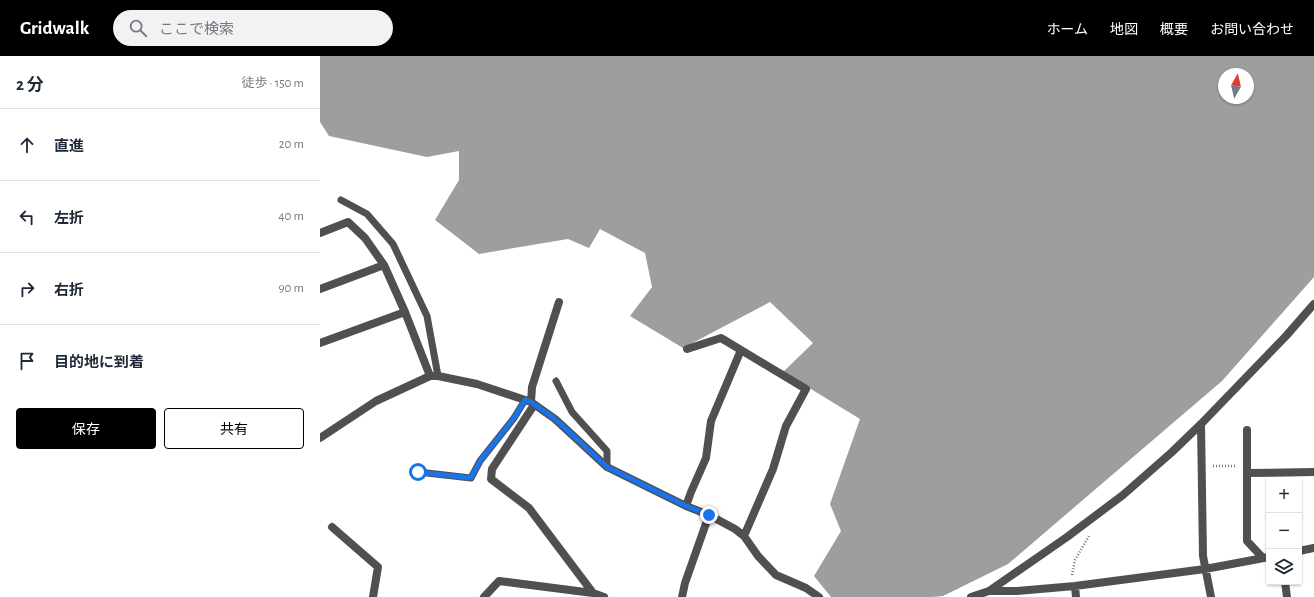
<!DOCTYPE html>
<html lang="ja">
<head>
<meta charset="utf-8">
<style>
  :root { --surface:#fff; --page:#f2f2f3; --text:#1f2937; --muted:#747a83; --line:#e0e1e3; --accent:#000 }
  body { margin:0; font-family:"Alegreya Sans","Noto Sans JP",sans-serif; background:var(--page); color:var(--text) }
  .controls { position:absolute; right:12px; bottom:12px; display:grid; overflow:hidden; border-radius:4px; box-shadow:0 1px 3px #0004 }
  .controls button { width:36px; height:36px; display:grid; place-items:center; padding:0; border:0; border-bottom:1px solid var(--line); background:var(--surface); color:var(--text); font:20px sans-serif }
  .compass { position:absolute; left:898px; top:12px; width:36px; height:36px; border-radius:50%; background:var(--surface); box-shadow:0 1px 3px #0004; rotate:8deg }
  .stop { position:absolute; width:12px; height:12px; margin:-9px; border:3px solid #1a73e8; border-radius:50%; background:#fff }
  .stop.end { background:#1a73e8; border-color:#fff; box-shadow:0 1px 4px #0008 }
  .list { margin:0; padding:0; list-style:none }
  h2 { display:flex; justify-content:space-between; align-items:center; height:52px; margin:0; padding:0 16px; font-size:17px }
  h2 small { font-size:13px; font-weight:400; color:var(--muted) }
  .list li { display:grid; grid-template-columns:26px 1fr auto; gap:12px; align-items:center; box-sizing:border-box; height:72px; padding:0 16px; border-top:1px solid var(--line) }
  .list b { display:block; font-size:15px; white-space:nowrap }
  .list em { font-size:13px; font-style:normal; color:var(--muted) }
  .actions { display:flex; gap:8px; padding:12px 16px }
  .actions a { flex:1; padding:9px 0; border:1px solid var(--accent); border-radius:4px; text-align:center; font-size:14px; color:var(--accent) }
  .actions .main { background:var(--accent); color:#fff }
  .icon { flex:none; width:22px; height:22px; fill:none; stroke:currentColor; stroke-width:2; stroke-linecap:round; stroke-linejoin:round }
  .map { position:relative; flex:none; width:994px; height:541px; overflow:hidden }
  header { display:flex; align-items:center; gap:24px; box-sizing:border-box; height:56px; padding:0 20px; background:var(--accent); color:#fff }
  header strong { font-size:19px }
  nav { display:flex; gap:22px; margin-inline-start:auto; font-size:14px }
  .search { width:280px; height:36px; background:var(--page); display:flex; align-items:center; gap:10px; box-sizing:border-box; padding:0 14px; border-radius:22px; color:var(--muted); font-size:15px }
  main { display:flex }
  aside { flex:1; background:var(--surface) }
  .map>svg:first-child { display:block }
  .water { fill:#9e9e9e; fill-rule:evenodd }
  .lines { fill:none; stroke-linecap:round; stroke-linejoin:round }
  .path { stroke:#727272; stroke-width:2.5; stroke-dasharray:1 2; stroke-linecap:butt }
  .lane { stroke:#505050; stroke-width:7 }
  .street { stroke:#505050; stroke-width:8 }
  .route { stroke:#1a73e8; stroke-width:5 }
</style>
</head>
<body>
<header>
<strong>Gridwalk</strong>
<div class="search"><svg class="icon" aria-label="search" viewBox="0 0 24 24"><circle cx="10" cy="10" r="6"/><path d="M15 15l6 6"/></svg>ここで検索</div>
<nav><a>ホーム</a><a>地図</a><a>概要</a><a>お問い合わせ</a></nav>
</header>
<main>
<aside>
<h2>2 分<small>徒歩 · 150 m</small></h2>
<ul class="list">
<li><svg class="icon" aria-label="ahead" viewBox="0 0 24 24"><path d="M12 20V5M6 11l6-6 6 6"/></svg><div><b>直進</b></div><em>20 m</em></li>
<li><svg class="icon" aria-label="left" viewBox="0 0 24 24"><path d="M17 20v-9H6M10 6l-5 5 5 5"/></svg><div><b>左折</b></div><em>40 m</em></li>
<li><svg class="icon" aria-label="right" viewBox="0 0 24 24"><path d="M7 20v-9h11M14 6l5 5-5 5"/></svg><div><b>右折</b></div><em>90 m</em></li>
<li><svg class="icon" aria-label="arrive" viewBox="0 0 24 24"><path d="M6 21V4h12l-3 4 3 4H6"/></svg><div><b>目的地に到着</b></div></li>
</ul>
<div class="actions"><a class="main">保存</a><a>共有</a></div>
</aside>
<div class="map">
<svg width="994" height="541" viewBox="0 0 994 541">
  <rect width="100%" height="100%" fill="#fff"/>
  <path class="water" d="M0,0H994V221L902,325L688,508L623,540L613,541H511L494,520L521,475L510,448L540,363L463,316L493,287L450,246L363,292L310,260L332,231L325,197L280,173L269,192L248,183L159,198L115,164L139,124V95L107,101L9,80L0,66ZM904,18H928V42H904Z"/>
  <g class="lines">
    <path class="path" d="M893,410H916
      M752,519L755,504L769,480"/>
    <path class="lane" d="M21,144L47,158L73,188L107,260L118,320
      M236,325L252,356L287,395V411
      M98,416L151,422L160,405L194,362L205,344"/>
    <path class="street" d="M0,177L28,166L45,182L64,209L85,256L110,320
      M0,233L64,209
      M0,287L85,256
      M367,293L401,282L486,333L466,370L453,413L424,480
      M211,346L212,331L239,246
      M214,349L172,413L171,423L209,452L273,537L284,541
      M881,368L883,500L891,541
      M927,374V485L943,502
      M0,382L56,345L110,320H118L157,328L211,346L235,363L287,411L366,450L389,459L415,473L424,480L438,500L456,519L486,532L499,541
      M927,417L994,416
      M366,450L371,436L386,402L391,365L421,294
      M12,471L58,511L53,541
      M979,495L994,492
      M965,526L967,541
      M755,530L756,541
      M669,535H697L755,530L885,513L949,501
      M164,541L179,525L273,537
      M362,541L365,527L389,459
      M651,541L669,535L747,481L803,439L852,396L881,368L966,280L994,248"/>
  </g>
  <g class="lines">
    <path class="route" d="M98,416L151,422L160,405L194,362L205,344L211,346L235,363L287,411L366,450L389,459"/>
  </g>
</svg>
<div class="controls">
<button>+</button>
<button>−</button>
<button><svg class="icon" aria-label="layers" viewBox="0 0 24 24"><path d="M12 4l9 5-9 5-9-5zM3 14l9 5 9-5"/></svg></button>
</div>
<svg class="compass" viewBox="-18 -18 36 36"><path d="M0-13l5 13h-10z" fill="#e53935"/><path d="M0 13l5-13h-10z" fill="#747a83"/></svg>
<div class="stop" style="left:98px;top:416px"></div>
<div class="stop end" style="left:389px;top:459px"></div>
</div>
</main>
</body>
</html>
